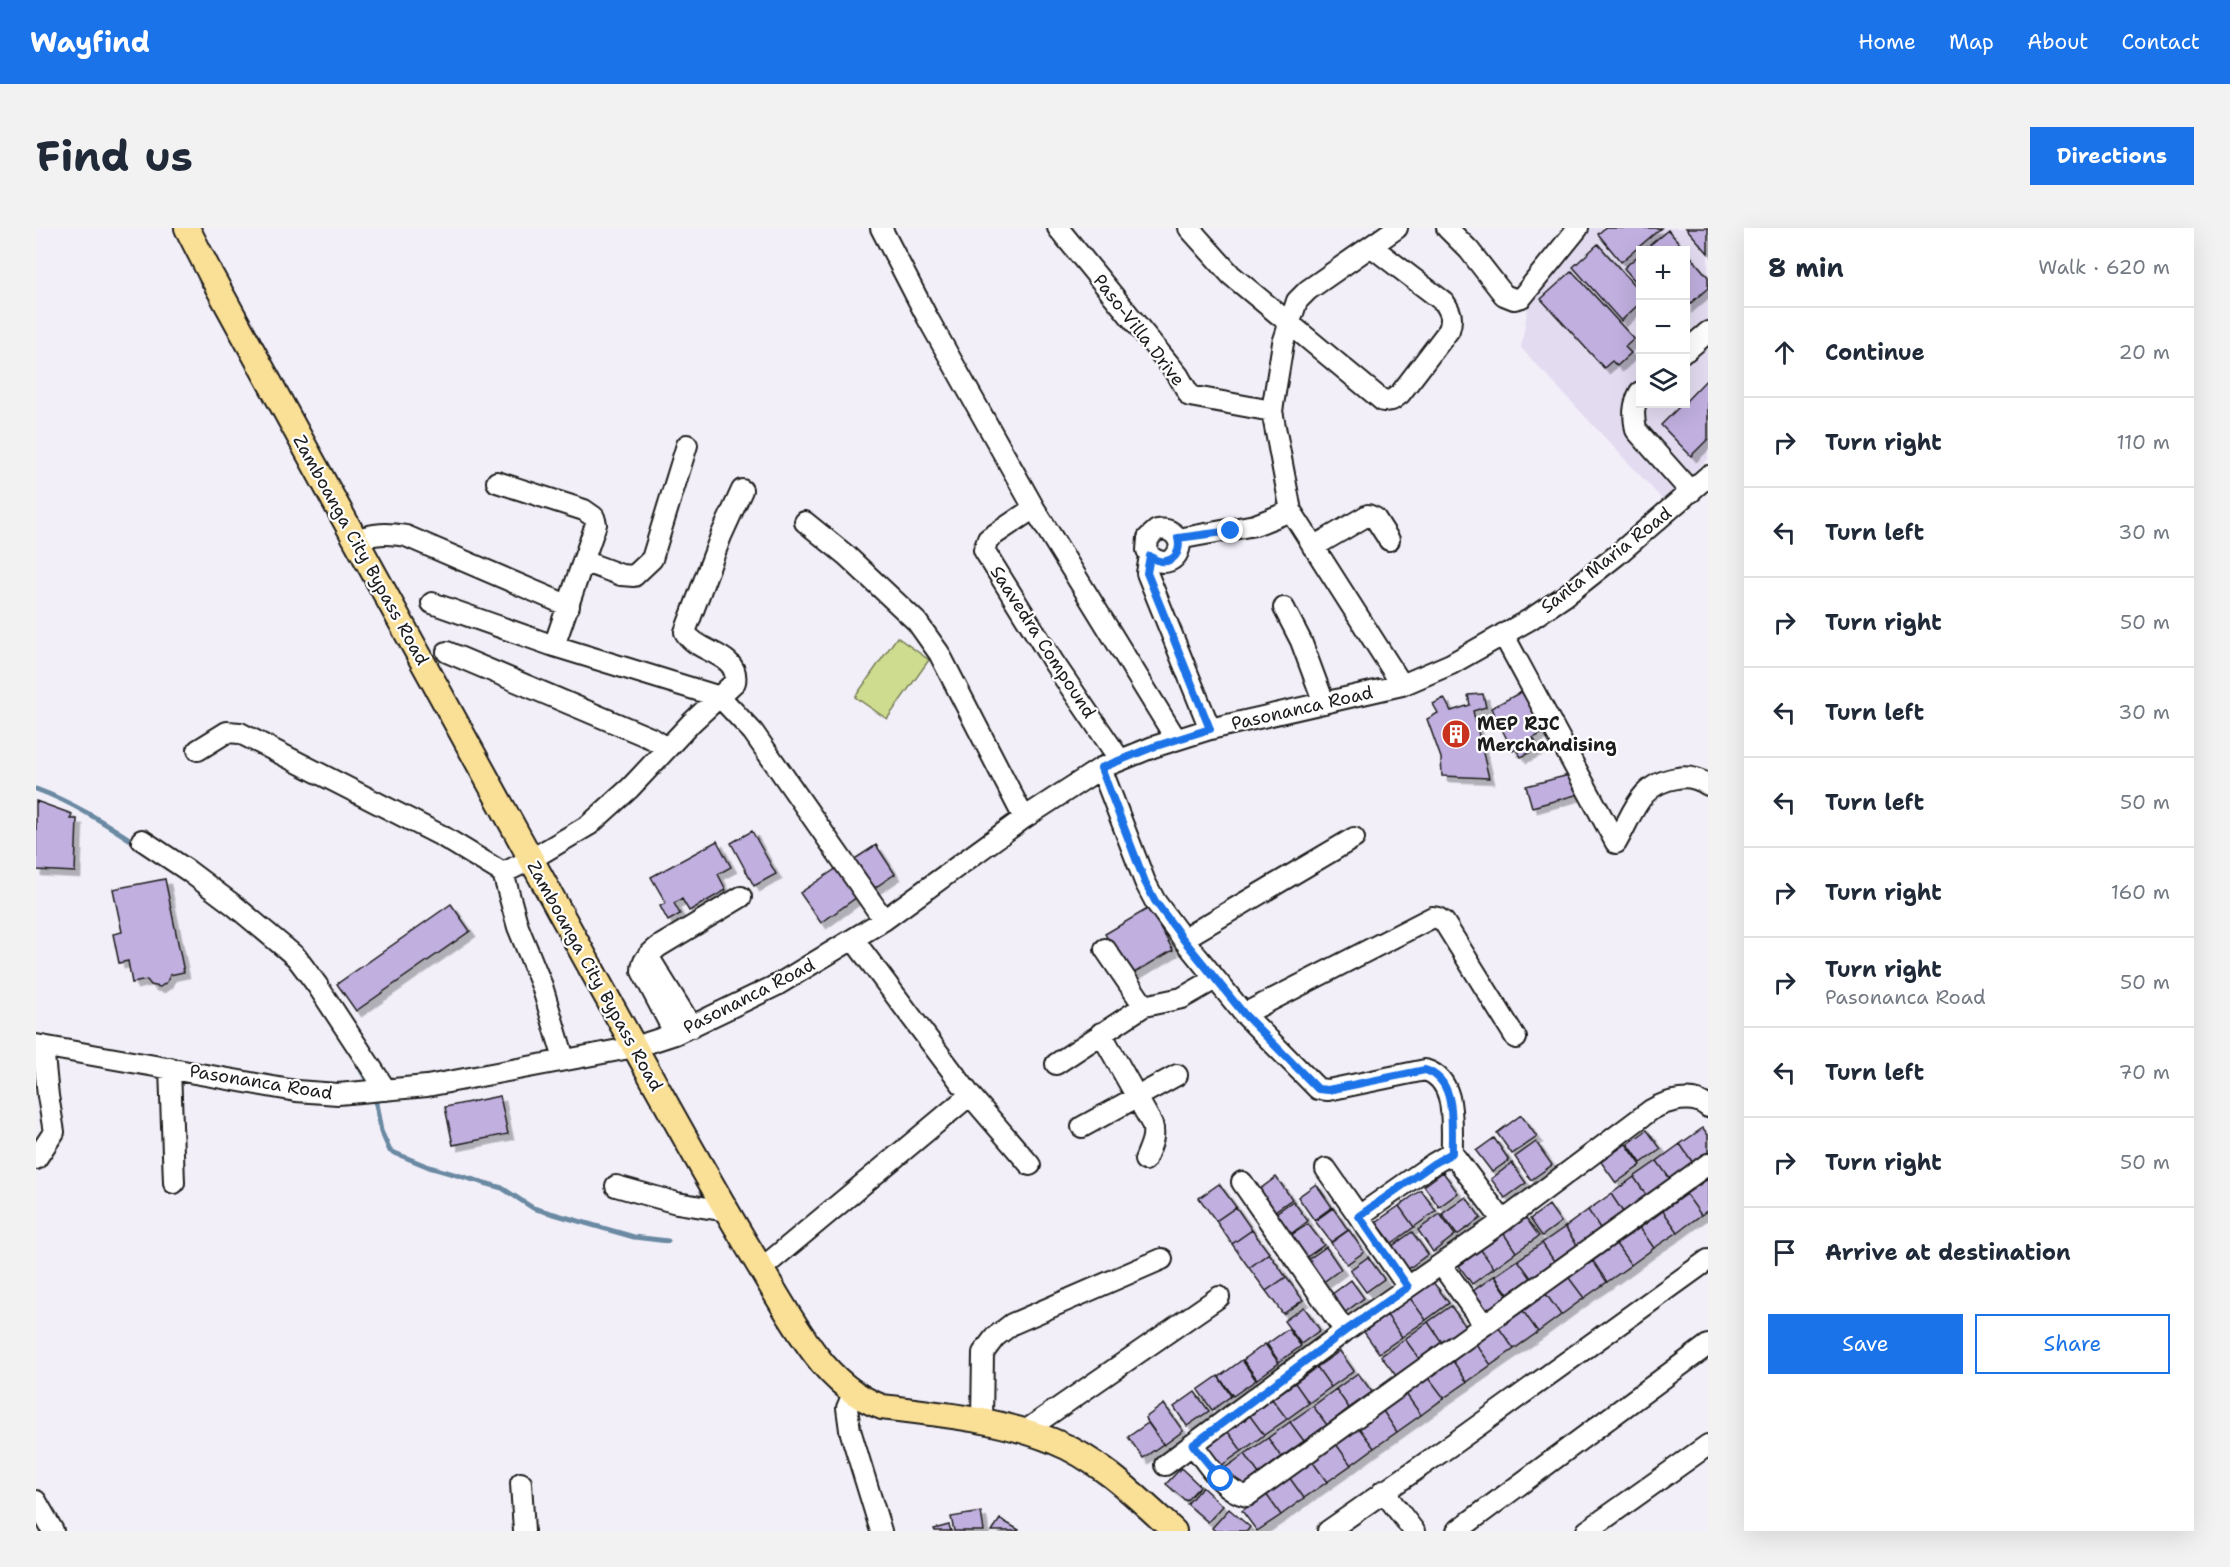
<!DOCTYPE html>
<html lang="en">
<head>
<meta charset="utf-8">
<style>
  :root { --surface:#fff; --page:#f2f2f3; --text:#1f2937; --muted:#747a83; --line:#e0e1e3; --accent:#1a73e8 }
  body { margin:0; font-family:"Shantell Sans",sans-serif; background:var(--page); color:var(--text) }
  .controls { position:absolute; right:18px; top:18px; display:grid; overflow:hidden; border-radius:0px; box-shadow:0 6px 24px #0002 }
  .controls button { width:54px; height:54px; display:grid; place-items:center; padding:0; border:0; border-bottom:2px solid var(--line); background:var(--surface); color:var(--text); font:30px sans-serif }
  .stop { position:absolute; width:18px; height:18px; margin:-14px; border:4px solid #1a73e8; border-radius:50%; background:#fff }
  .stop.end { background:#1a73e8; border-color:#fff; box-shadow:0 2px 6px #0008 }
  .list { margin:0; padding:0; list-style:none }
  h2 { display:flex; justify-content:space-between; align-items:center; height:78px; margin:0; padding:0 24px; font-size:26px }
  h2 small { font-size:20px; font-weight:400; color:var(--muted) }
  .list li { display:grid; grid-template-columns:39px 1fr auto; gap:18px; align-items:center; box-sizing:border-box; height:90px; padding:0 24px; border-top:2px solid var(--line) }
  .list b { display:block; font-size:22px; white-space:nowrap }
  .list p { margin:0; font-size:20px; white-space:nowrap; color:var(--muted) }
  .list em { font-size:20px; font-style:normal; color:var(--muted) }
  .actions { display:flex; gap:12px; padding:18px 24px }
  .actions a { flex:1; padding:14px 0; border:2px solid var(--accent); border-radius:0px; text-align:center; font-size:21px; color:var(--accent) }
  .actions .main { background:var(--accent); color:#fff }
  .icon { flex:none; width:33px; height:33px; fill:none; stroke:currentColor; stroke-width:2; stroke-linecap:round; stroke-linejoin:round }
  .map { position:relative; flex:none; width:1672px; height:1303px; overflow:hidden; border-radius:0px }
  header { display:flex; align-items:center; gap:36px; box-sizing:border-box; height:84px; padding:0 30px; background:var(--accent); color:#fff }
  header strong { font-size:28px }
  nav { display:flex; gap:33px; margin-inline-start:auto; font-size:21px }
  .intro { display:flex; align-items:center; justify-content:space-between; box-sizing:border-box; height:144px; padding:0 36px }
  h1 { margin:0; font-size:42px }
  .button { padding:15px 27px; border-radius:0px; background:var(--accent); color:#fff; font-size:21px; font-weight:700 }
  main { display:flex; gap:36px; padding:0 36px }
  aside { flex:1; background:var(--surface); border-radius:0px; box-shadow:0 6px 24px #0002 }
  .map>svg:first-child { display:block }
  .built { fill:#e3dcf1; fill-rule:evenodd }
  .green { fill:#cedc8f; stroke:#757c56; stroke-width:1.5 }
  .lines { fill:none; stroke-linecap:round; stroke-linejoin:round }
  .stream { stroke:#6b89a2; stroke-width:5 }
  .building { fill:#c0afdf; stroke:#1c1c1c; stroke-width:1.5; filter:url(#shadow) }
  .minor-casing { stroke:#1c1c1c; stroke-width:24 }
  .major-casing { stroke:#1c1c1c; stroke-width:28 }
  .minor { stroke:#fff; stroke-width:20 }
  .major { stroke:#fadf96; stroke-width:24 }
  .route { stroke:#1a73e8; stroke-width:8 }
  .labels { text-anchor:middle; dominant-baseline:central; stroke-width:4.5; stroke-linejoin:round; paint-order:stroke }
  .street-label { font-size:18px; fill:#1c1c1c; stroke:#fff }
  .poi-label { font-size:18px; font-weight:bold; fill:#1c1c1c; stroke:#fff; text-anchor:start }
</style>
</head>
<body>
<header>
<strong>Wayfind</strong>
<nav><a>Home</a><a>Map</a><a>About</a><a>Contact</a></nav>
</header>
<div class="intro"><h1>Find us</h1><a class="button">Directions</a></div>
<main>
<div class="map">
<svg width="1672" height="1303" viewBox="0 0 1672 1303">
  <defs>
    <filter id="shadow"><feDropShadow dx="5.5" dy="5.5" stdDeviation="0" flood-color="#0004"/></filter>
  </defs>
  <rect width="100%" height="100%" fill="#f2eff9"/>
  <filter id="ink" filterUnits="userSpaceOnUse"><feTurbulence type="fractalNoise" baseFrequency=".0167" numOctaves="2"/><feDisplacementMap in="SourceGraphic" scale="12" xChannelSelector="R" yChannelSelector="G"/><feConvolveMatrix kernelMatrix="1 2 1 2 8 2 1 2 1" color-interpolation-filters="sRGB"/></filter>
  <g filter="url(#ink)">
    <path class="built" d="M1555,0H1672V231L1627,272L1485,120L1493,72ZM1604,22H1650V176H1604Z"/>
    <path class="green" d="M861,409L893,432L851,491L819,469Z"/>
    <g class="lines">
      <path class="stream" d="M0,561C36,574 69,595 101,616
        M238,723L258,740
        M321,835L330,851
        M339,870L345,903L354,923L393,939L466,960L497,980L598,1009L632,1013"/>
    </g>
    <path class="building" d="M1569,0H1625L1585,34L1562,6Z
      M1650,0H1672V25Z
      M1632,2L1649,22H1608Z
      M1562,16L1604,64V75L1585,93L1537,39Z
      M1650,23L1672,49V60L1650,79Z
      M1604,26V59L1588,40Z
      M1536,43L1598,111L1589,119L1595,125L1581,138L1576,133L1568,140L1505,71Z
      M1672,150V211L1655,228L1625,197L1646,176H1650V173Z
      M1487,463L1509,504L1497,510L1503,520L1485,529L1480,521L1477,523L1455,480Z
      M1447,466L1450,479L1437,483L1453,550L1406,548L1405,530L1391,491L1402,485L1397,476L1408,470L1415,483L1434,477L1432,467Z
      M1541,545L1547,565L1496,579L1490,558Z
      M0,573L36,586L34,591H41L39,644L0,642Z
      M716,603L740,646L718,658L695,615Z
      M681,613L695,639L682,646L690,662L653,683L646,671L638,675L644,686L632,693L624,678L630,675L615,649Z
      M840,617L859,646L831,665L811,636Z
      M801,640L821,669L785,695L764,665Z
      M129,651L148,744L134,747L131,754L124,759L115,757L111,752L96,755L92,733L83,735L77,706L86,704L77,661Z
      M415,676L434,703L320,783L301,756Z
      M1113,680L1137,722L1093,748L1069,706Z
      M464,868L472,906L417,917L409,879Z
      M1485,887L1501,909L1476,926L1461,905Z
      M1667,900L1672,907V924L1657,935L1644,916Z
      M1611,902L1625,921L1605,935L1592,916Z
      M1458,910L1473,932L1456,944L1440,923Z
      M1500,914L1516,937L1495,952L1479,929Z
      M1590,916L1605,937L1580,955L1565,934Z
      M1644,916L1657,935L1634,951L1621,933Z
      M1621,933L1634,951L1610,967L1598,949Z
      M1476,935L1490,955L1469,970L1455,951Z
      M1407,944L1422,965L1403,979L1388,958Z
      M1240,949L1256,971L1236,985L1220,964Z
      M1598,949L1610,967L1587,984L1575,966Z
      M1672,951V982L1665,987L1650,966Z
      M1183,956L1200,979L1180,993L1163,970Z
      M1280,956L1296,979L1278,992L1262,969Z
      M1385,962L1400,983L1378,999L1363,978Z
      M1575,966L1587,984L1564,1000L1552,982Z
      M1650,966L1665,987L1642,1004L1627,983Z
      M1430,969L1445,990L1421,1007L1406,986Z
      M1257,973L1272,993L1252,1008L1237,987Z
      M1513,977L1525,994L1506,1008L1494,991Z
      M1363,978L1378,999L1356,1015L1340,994Z
      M1200,979L1216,1002L1196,1016L1180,993Z
      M1297,980L1312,1002L1295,1014L1279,993Z
      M1552,982L1564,1000L1541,1017L1529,999Z
      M1627,983L1642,1004L1618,1020L1604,1000Z
      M1404,986L1419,1007L1397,1024L1382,1002Z
      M1490,990L1503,1008L1480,1024L1468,1006Z
      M1272,996L1288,1017L1268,1031L1252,1009Z
      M1529,999L1541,1017L1518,1033L1506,1015Z
      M1604,1000L1618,1020L1595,1037L1580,1016Z
      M1216,1002L1233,1025L1213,1040L1196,1016Z
      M1313,1002L1328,1024L1311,1036L1295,1015Z
      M1376,1004L1392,1026L1371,1042L1355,1019Z
      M1468,1006L1480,1024L1458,1040L1445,1022Z
      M1506,1015L1518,1033L1495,1050L1482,1032Z
      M1580,1016L1595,1037L1571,1054L1557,1033Z
      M1290,1019L1305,1041L1286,1055L1270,1033Z
      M1445,1022L1458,1040L1436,1056L1423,1038Z
      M1233,1025L1250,1049L1230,1063L1213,1040Z
      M1332,1029L1348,1051L1330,1064L1314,1042Z
      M1482,1032L1495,1050L1472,1066L1459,1048Z
      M1557,1033L1571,1054L1548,1070L1533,1050Z
      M1458,1048L1473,1069L1452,1084L1437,1063Z
      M1250,1049L1267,1072L1247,1086L1230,1063Z
      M1533,1050L1548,1070L1525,1087L1510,1066Z
      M1315,1052L1328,1070L1304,1088L1291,1070Z
      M1397,1054L1413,1075L1390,1092L1374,1070Z
      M1510,1066L1525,1087L1502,1104L1487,1083Z
      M1374,1070L1390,1092L1366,1109L1351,1087Z
      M1415,1078L1430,1099L1407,1116L1392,1094Z
      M1268,1079L1284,1102L1265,1116L1248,1093Z
      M1487,1083L1502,1104L1478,1121L1463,1100Z
      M1351,1087L1366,1109L1343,1125L1328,1104Z
      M1392,1094L1407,1116L1384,1132L1369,1111Z
      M1463,1100L1478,1121L1455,1137L1440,1116Z
      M1252,1101L1265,1118L1243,1134L1231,1116Z
      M1369,1111L1384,1132L1361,1149L1345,1128Z
      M1229,1116L1243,1135L1221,1151L1207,1132Z
      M1440,1116L1455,1137L1431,1154L1417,1133Z
      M1304,1123L1318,1143L1295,1159L1281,1139Z
      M1206,1132L1220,1152L1197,1168L1183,1149Z
      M1417,1133L1431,1154L1408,1170L1393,1150Z
      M1281,1139L1295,1159L1273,1175L1259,1155Z
      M1322,1145L1336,1164L1313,1180L1300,1161Z
      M1182,1148L1195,1168L1176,1182L1162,1162Z
      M1393,1150L1408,1170L1385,1187L1370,1166Z
      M1259,1155L1273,1175L1251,1191L1236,1171Z
      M1300,1161L1313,1180L1291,1197L1277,1178Z
      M1159,1164L1173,1183L1151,1198L1138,1179Z
      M1370,1166L1385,1187L1361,1204L1347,1183Z
      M1236,1171L1251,1191L1228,1207L1214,1188Z
      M1128,1176L1147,1203L1128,1217L1109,1190Z
      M1277,1178L1291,1197L1268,1213L1254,1194Z
      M1347,1183L1361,1204L1338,1220L1323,1200Z
      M1214,1188L1228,1207L1206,1223L1192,1204Z
      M1254,1194L1268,1213L1245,1229L1232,1210Z
      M1112,1195L1127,1216L1107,1230L1092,1209Z
      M1323,1200L1338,1220L1315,1237L1300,1216Z
      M1192,1204L1206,1223L1183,1239L1169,1220Z
      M1232,1210L1245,1229L1223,1246L1209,1226Z
      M1300,1216L1315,1237L1291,1254L1276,1233Z
      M1209,1226L1223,1246L1200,1262L1186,1242Z
      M1276,1233L1291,1254L1268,1270L1253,1249Z
      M1145,1240L1164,1258L1150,1273L1130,1256Z
      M1253,1249L1268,1270L1245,1287L1230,1266Z
      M1166,1259L1187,1278L1172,1294L1151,1276Z
      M1230,1266L1245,1287L1221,1303L1206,1283Z
      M1193,1281L1214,1299L1211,1303H1179L1176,1300Z
      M945,1284L948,1303H918L915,1289Z
      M964,1291L983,1302L982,1303H956Z
      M913,1297L915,1303H899L898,1301Z"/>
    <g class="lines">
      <g class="minor-casing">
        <path id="minor" d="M845,0L891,89L998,280L1140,511
          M1022,0L1142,147L1154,168L1236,183
          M1153,0L1195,47L1347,173L1356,172L1364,166L1413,102C1417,90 1415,84 1408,74L1336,19
          M1361,0L1272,62L1261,73L1247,115L1236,183L1255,283L1366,457
          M1411,0L1433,22L1468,67L1478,71L1486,69L1542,0
          M1650,123L1672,104
          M1604,164C1597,177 1597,187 1600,202L1655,264
          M461,254L548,282L558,289L560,296L518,418
          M998,280L952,311L948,322L1018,435L1084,532
          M769,294L811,328L881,394L903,425L988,590
          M1142,311L1219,297L1255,283
          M320,312C338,305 351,305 370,308L533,378
          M1277,319L1332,287L1339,290L1353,312
          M1114,328C1127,339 1141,334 1144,317C1141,305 1133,300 1121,302L1112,310L1111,322L1114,328L1111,345L1174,501
          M547,333L585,347L598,348L616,331L651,217
          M396,375L518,418L684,469L717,504L848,692
          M1248,380L1265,413L1288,475
          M1467,406L1580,615C1598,585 1602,556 1641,550C1652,548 1663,551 1672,557
          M411,424L617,511L631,520
          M162,522L191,504L204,505L406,608L467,645L482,699L506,758L528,831
          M1065,540L1109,654L1119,673L1147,711L1208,786L1282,861L1292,862L1389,842C1422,852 1415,897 1416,925
          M106,612L151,642L199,678L260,729L281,757L350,862
          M467,645L494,632L553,597L594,560L655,495L699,454C704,425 660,425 649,404L685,308L706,262
          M817,711L934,867L994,937
          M1147,711L1318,610
          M1069,721L1108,778
          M612,728L656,799
          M1208,786L1397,689L1402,690L1408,694L1480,810
          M1065,805L1116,896C1120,909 1114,919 1109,932
          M639,806L606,743C606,731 614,726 622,719L705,669
          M0,817L260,863L302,866L391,858L599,819L639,806L741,757L817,711L848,692L988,590L1065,540L1117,519L1174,501L1366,457L1415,436L1493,392L1529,368L1581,327L1672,248
          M1020,836L1108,778L1146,770L1179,751
          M134,840L138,955
          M1046,899L1141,847
          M0,931L18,904L12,868L7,818
          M1290,941L1372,1059
          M1206,954L1309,1103
          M580,958L641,975L691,983
          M1323,988L1397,936L1416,925L1467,993
          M1405,1036L1448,1097
          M725,1041L934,867
          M817,1166L811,1180L814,1202L845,1303
          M946,1192L947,1125L959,1109L976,1096L1126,1031
          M989,1203L1183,1069
          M1157,1217C1171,1235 1187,1263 1211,1268L1672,936
          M1129,1237L1309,1103L1467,993L1615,882C1630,873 1658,865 1672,879
          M485,1255L488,1303
          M1347,1263L1378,1303
          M0,1273L17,1303
          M1292,1303L1421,1213L1672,1032
          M1421,1303L1672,1117
          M1551,1303L1672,1217"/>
      </g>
      <g class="major-casing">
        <path id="major" d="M151,0L175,47C306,286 435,526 568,764C616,850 662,935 712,1019C734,1055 754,1093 779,1126C797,1150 818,1169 846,1179C903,1186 962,1191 1017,1213C1063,1231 1102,1270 1138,1303"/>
      </g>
      <use href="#minor" class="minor"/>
      <use href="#major" class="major"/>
    </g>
  </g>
  <g class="lines" filter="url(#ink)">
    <path class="route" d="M1185,1251L1157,1217L1309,1103L1372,1059L1323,988L1397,936L1416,925C1415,897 1422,852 1389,842L1292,862L1282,861L1208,786L1147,711L1119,673L1109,654L1065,540L1117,519L1174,501L1111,345L1114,328C1129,340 1147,330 1142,310L1195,303"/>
  </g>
  <defs>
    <g id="building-disc" transform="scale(1.5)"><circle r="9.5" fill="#c8321e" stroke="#fff"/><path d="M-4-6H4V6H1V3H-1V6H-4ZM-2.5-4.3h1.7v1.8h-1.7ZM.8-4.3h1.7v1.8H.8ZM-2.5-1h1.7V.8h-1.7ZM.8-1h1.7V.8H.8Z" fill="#fff"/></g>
  </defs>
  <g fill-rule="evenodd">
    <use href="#building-disc" x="1420" y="506"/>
  </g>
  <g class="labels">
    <g class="street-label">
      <text transform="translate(1103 102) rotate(52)">Paso-Villa Drive</text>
      <text transform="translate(325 322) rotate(61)">Zamboanga City Bypass Road</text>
      <text transform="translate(1570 332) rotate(-38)">Santa Maria Road</text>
      <text transform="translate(1007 414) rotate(57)">Saavedra Compound</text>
      <text transform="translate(1266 480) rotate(-13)">Pasonanca Road</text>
      <text transform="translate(559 748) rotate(61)">Zamboanga City Bypass Road</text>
      <text transform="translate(713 768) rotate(-27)">Pasonanca Road</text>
      <text transform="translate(225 854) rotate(9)">Pasonanca Road</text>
    </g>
    <g class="poi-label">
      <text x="1441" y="496">MEP RJC<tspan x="1441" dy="21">Merchandising</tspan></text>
    </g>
  </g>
</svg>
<div class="controls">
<button>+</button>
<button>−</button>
<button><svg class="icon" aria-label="layers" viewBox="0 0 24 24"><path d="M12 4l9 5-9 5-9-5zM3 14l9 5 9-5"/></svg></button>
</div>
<div class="stop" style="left:1185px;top:1251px"></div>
<div class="stop end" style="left:1195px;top:303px"></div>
</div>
<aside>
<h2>8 min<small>Walk · 620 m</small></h2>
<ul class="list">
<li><svg class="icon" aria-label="ahead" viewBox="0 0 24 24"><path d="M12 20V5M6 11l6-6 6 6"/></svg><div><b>Continue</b></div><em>20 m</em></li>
<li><svg class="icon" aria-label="right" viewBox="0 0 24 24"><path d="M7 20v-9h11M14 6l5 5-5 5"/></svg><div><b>Turn right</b></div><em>110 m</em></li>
<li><svg class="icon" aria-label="left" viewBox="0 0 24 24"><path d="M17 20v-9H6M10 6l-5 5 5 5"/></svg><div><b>Turn left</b></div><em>30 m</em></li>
<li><svg class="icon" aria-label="right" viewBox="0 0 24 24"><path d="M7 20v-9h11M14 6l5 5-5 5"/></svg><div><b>Turn right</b></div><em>50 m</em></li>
<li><svg class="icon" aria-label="left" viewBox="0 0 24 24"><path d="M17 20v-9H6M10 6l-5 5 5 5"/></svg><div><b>Turn left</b></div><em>30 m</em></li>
<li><svg class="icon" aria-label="left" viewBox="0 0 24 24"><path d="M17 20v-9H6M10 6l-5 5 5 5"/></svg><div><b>Turn left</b></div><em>50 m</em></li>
<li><svg class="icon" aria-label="right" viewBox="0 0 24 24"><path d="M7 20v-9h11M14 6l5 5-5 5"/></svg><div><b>Turn right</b></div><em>160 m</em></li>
<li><svg class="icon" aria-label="right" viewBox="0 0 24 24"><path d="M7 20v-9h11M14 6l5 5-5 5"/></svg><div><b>Turn right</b><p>Pasonanca Road</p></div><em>50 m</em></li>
<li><svg class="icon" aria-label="left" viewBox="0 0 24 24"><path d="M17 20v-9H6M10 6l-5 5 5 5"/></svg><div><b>Turn left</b></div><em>70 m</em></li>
<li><svg class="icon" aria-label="right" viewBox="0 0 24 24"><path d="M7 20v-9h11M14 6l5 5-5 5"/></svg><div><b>Turn right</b></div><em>50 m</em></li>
<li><svg class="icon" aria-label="arrive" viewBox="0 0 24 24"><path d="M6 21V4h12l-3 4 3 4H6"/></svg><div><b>Arrive at destination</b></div></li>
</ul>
<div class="actions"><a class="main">Save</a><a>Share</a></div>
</aside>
</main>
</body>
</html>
